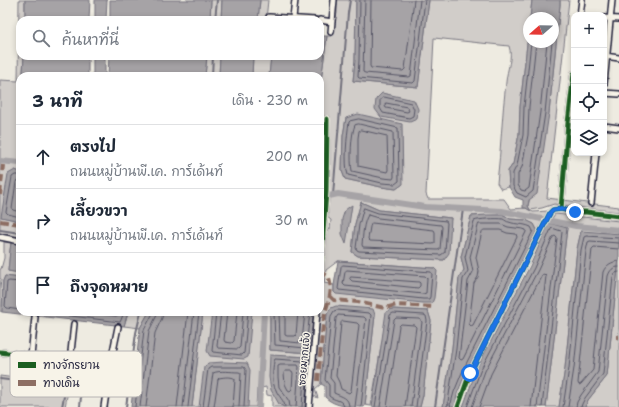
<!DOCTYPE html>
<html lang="th">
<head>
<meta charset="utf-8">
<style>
  :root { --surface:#fff; --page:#f6f6f7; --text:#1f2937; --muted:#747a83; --line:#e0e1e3 }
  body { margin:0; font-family:"Shantell Sans","Playpen Sans Thai",sans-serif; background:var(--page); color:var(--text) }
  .controls { position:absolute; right:12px; top:12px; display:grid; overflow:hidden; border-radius:8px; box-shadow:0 2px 6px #0003 }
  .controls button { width:36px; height:36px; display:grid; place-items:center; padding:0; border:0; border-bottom:1px solid var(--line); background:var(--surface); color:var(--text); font:20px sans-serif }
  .compass { position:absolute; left:523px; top:12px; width:36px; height:36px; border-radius:50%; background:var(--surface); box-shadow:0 2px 6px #0003; rotate:250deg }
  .stop { position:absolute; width:12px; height:12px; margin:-9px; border:3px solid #1a73e8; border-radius:50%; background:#fff }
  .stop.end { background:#1a73e8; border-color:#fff; box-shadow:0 1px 4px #0008 }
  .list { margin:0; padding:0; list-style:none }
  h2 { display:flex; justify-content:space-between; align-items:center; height:52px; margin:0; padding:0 16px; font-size:17px }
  h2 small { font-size:13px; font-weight:400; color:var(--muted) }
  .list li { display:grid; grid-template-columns:26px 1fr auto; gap:12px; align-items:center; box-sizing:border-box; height:64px; padding:0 16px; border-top:1px solid var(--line) }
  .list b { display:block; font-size:15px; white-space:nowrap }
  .list p { margin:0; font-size:13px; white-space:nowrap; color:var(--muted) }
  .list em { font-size:13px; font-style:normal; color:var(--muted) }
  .icon { flex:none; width:22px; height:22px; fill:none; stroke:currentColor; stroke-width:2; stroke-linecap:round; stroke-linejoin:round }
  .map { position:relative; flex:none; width:619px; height:407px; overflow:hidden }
  .search { position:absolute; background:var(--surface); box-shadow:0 2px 6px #0003; left:16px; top:16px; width:308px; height:44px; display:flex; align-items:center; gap:10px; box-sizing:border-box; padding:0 14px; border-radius:12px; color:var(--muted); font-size:15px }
  .panel { position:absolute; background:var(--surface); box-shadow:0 2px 6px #0003; left:16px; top:72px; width:308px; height:244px; border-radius:12px }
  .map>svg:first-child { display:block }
  .green { fill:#d1cdc9; stroke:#7a7882; fill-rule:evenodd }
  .water { fill:#a6a3a6; stroke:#716f7b }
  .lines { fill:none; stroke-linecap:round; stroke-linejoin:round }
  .shore { stroke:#575666; stroke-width:1 }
  .stream { stroke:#716f7b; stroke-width:2 }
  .canal { stroke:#a6a3a6; stroke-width:6 }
  .street-casing { stroke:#22223b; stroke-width:8 }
  .street { stroke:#f7f3e8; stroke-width:5 }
  .quiet { stroke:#8d6e63; stroke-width:4; stroke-dasharray:8 4; stroke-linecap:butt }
  .cycleway-casing { stroke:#f7f3e8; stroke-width:8 }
  .cycleway { stroke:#1b5e20; stroke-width:5 }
  .route { stroke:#1a73e8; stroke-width:5 }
  .labels { text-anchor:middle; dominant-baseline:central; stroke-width:3; stroke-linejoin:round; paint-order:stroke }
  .street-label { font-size:10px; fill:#22223b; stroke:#f7f3e8 }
  .key { fill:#f7f3e8; stroke:#b7b4b4; stroke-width:1 }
  .key-label { font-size:11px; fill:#22223b }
</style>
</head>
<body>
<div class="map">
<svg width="619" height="407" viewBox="0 0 619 407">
  <rect width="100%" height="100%" fill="#eeebe1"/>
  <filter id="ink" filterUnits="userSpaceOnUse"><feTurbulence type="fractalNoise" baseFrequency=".025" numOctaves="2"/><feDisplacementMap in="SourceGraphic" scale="8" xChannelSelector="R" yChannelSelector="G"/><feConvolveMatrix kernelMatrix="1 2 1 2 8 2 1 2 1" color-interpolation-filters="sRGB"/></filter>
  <g filter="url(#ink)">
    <path class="green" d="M19,0H25V20H20V56H24L23,72L48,76H20V172L15,170L2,217L20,221V237L0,233V80L18,81Z
      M211,0H222L221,20H210Z
      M260,0H268L266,20H258Z
      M337,0H356L355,60L353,81L418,87L429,0H532L530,18H529V26L520,107L519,134L513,164L508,171L509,187L501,189L497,183C501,149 502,115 506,82C507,69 513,58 509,46L434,38L426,194L428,199H504L511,209L526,208L533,212L548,211L541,226L537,230L534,224L525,220L510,219L504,215L471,216L461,257L464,270L459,278L452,348L443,407H420L423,395L431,321L428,311L392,309L387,312L371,406L365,405L375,315L327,314L321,384L315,389L318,398L312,395L319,312H320V299L325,233L330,229L331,220L327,217L320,202V88L327,36H332L337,13ZM346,118L403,184L396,189L381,187L345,179L342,171L343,136ZM361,202L379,210L451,218L444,260L358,256L352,252L355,224ZM338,261L434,268L334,292V285L324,283L326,270Z
      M560,0H569L547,198L619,207V212L554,204L542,208L530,210L528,206L549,113L560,5Z
      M207,56H220L219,76H205Z
      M253,56H271L269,76H252Z
      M555,214L619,221V249L618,234L581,232L577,249L565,368L559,407H546L567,228L549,223Z
      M4,242L11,243L10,251L8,271L20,273V278L5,276L3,281L2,312L0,311V288L1,279L0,278V269H1L4,258Z
      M619,257V407H585L588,400L607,376Z
      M128,312H149L140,328L124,326Z
      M203,312H270V350L310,353L309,357L290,356L279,404L284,407H272V396L267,395L266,387L257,389L256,407H192Z
      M0,376L69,385L65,407H0Z"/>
    <path class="water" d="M25,0H90L89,20H25Z
      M95,0H107L106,20H95Z
      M110,0H211L210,20H110Z
      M222,0H260L258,20H221Z
      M356,0H429L418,87L353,81L355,60Z
      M532,0H560V5L549,113L537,194L529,200L528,206L530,210H529L526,208H523V200L515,197L509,187L508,171L513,164L519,134L520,107L529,26V42H553V18H530Z
      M320,36H327L320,88V76H269L271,56H320Z
      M24,56H88V76H48L23,73Z
      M93,56H105V76H93Z
      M109,56H207L205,76H108Z
      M220,56H253L252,76H219Z
      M382,93L414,100L418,109L417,119L410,122L381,117L375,109L376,99Z
      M358,114L402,124L403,184L396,189L381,187L345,179L342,171L343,136L346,118Z
      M15,170L20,172V221L1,217L8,174Z
      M361,202L379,210L451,218L449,253L444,260L358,256L352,252L355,224Z
      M352,205L346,244L342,234V219L345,210Z
      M486,215H504L510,219L526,220L534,224L537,230L466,372L457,394L455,407H443L452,348L459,278L464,270L461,257L471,216Z
      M549,223L567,228L546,407H463L477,368L530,266Z
      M581,231L609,233L619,234V257L607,376L588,400L585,407H559L565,368L577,249Z
      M11,243L20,244V273L8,271L10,250Z
      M338,261L434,268L437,271L434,298L432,303H423L336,294L334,292V285Z
      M5,276L20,278V312H128L124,326L2,312L3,281Z
      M336,306L373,309L375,315L365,405L364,407C350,407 335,407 325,397V386L321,384L327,314L331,308Z
      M392,309L428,311L431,321L423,395L420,407H372L386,312Z
      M149,312H203L192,407H131L140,328Z
      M212,312H252L248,357L244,359L210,356L207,351Z
      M270,312H314L310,353L270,350Z
      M270,355L309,357L305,407H284L279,404L271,390L269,377Z
      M224,362L247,363L250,370L248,407H199L204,367L208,363Z"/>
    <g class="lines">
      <path class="shore" d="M360,0L359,60L358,77L359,78L413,83L415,81L425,0
        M365,0L363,72L365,73L409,77L411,76L420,0
        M371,0L370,66L371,68L403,71L405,69L414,0
        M531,42L524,107L523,135L517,165L513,173V186L517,193L526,197L533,191L545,113L552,42
        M536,42L529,107L528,135L522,167L518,174V185L521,190L525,191L529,188L540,112L547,42
        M384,97L411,103L414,109L413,116L409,118L383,113L380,108V101Z
        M386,103L407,107L409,111L407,112L386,108L385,106Z
        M359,119L398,128L399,181L395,184L382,183L348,175C344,164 347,135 349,122L350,121Z
        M359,124L393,132L394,177L393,179L383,178L352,171C350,161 351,133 355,125Z
        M361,130L387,136L388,170L387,172L358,166V138L359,131Z
        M20,175H15L12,177L6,212L8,214L20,217
        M20,180H17L16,182L12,209L13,210L20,212
        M364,208L378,213L446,221L447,223L445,252L441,255L359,251L357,250L356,248L359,225Z
        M368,215L378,218L441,225L442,227L440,249L438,250L363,247L362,245C363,235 363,223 368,215Z
        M372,223L434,230L435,232V243L433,244L370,241L368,239L370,227Z
        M479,224H501L508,227L523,229L526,230V232L463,359L461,360L459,358L468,281L473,272L470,257L478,226Z
        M484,230H500L507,233L516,234L517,237L473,325L471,326L469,324L474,283L478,277L479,271L476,257L482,232Z
        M619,249L594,247L592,249L578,383L579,385L581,384L593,370L603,272C606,265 611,262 619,261
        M343,265L431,272L432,274L430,297L429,299H423L339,290L338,289L341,267Z
        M347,270L425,276L427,278L426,293L423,294L345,286L343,284L345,272Z
        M351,277L419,282L420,283V286L418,288L352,281L350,279Z
        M20,282L9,281L7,282L5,306L7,308L20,310
        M38,312L120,322L121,320L124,312
        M81,312L116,316L118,315L119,312
        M216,312L212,351L213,352L242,355L244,353L248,312
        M221,312L217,346L218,348L238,349L240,347L243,312
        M227,312L224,340L225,342L232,343L234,341L237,312
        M274,312L275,345L305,348L306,347L310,312
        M279,312L280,341H281L300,343L302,341L305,312
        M285,312V335L287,336H295L296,335L298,312
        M343,321L357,323L359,325L351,391L349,393L341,389L339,382L336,376L341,323Z
        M286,371H292L293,373L292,389L290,391L288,390L285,384L284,373Z
        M135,407L144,330L152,315V312
        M140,407L149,331L156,317L157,312
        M146,407L155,333L162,318L163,312
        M177,407L188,312
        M183,407L194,312
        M188,407L199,312
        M203,407L208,369L211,367H244L246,370L244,407
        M208,407L213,373C220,370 231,372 239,372L241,373L239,407
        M214,407L218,379L219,378C224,377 232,376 235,379L233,407
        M285,407C285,401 278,396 276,390C271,382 273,370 274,361L275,359L303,361L305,362L302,407
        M290,407L289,401L279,387L278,377V366L280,365H298L299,367L296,407
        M344,407C343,399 334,401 329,396V385L325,380L331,316L334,311L337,310L369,313L371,315L361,407
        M349,407C349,397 342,397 334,393V383L330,378L336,318L338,315L364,317L366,319L355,407
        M375,407L390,315L393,313L424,315L426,316L427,321L416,407
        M380,407L394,320L396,318L420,319L422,322L411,407
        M387,407L399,326L401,324L414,325L416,327L405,407
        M447,407V405L449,404L448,402L456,349L463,279L468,271L465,257L474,221C478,219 498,218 503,219C505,220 507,222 509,222C517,225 522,223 531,227L533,231L463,370L454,392L451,403L450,404L451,407
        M467,407L481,369L534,268L551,229L552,228L561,231L562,232L542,407
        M472,407L485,371L538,270L553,237L555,236L557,238L537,407
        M479,407L491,374L542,275L544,274L546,276L531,407
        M563,407L569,368L581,250L584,237L586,236L619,238
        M568,407L574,368L586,251L588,242L590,241L619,243
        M576,407L577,402L581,395L598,372L608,276C610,270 613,267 619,267
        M581,407L582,404L585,398L603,374L613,277L615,273L619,272"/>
      <path class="stream" d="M215,20L217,0
        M212,76L213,56
        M333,195L348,13L350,0
        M0,230L20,233
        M0,379L60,386L65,391L62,407
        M80,407L82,386
        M126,407L136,333L141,312
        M435,407L463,209"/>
      <path class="canal" d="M0,161L20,163
        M320,198L338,194L425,207L502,211L576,226L619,230
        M259,407L264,312"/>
      <g class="street-casing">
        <path id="street" d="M580,15L582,0
          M269,17L315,20
          M293,18L295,0
          M604,18L619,19
          M320,20L332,22
          M331,32L334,0
          M605,56L619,58
          M604,84L612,0
          M604,93L619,94
          M604,126L619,128
          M591,203L596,153
          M561,209L568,123L574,74
          M0,237L20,241
          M320,273L326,191L327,119
          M0,352L110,366
          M31,356L35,317
          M70,361L74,324
          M104,407L110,366L118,327
          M309,407L317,312
          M458,407L470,373L550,213L553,210L561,209L575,212H586L619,216"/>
      </g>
      <use href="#street" class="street"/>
      <path class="quiet" d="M0,195L3,165
        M0,221L20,224
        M330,296L334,300L358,302L385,308L396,305L434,307
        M616,337H619
        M318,381C320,360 321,340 324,319C326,302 335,294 328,276L320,272"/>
      <g class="cycleway-casing">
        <path id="cycleway" d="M561,209L568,123L574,74
          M320,273L326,191L327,119
          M0,352L110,366
          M458,407L470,373L550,213L553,210L561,209L575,212H586L619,216"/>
      </g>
      <use href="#cycleway" class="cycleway"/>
    </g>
  </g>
  <g class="lines" filter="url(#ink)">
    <path class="route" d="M470,373L550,213L553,210L562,209L575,212"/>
  </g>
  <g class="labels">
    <g class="street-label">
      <text transform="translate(304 359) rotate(-85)">ซอยมากแจ้ง</text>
    </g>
  </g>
  <rect x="10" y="351" width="132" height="46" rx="6" class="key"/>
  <rect x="18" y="362" width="18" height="6" fill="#1b5e20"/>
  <rect x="18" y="380" width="18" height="6" fill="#8d6e63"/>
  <g class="key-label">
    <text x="43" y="369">ทางจักรยาน</text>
    <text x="43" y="387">ทางเดิน</text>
  </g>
</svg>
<div class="controls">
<button>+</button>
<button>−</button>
<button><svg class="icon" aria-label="locate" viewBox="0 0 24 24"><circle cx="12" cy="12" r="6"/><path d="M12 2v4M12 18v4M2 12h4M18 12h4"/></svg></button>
<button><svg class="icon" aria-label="layers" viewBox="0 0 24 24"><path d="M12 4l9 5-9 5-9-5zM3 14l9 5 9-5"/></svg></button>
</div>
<svg class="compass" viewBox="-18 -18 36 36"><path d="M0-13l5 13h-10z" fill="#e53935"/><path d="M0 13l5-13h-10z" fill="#747a83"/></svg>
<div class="stop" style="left:470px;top:373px"></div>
<div class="stop end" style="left:575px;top:212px"></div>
<div class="search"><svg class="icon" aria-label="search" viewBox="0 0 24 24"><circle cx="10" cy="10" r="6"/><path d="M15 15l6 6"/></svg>ค้นหาที่นี่</div>
<section class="panel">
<h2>3 นาที<small>เดิน · 230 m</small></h2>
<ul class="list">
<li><svg class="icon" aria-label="ahead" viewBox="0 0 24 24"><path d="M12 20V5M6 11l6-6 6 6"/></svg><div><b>ตรงไป</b><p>ถนนหมู่บ้านพี.เค. การ์เด้นท์</p></div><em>200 m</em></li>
<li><svg class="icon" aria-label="right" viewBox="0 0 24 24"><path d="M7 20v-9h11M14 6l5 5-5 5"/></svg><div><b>เลี้ยวขวา</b><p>ถนนหมู่บ้านพี.เค. การ์เด้นท์</p></div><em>30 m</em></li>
<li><svg class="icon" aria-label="arrive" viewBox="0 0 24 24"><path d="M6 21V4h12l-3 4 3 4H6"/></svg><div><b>ถึงจุดหมาย</b></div></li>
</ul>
</section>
</div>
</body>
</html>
